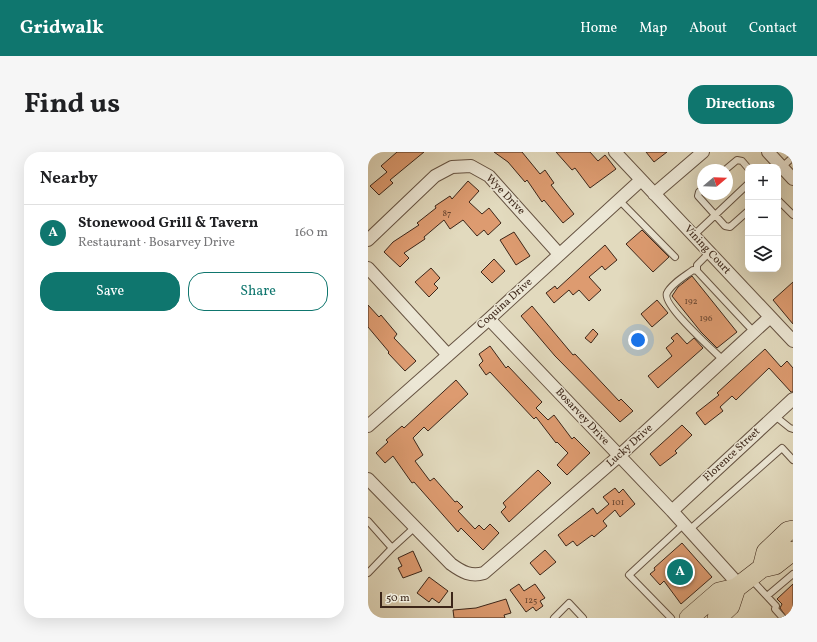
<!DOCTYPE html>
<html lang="en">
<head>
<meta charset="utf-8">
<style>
  :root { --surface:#fff; --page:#f6f6f6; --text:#202124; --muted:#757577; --line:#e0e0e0; --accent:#0f766e }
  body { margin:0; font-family:Vollkorn,serif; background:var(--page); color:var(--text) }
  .controls { position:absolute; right:12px; top:12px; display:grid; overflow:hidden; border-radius:8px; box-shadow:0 4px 16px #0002 }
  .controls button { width:36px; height:36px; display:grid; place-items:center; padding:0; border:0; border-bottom:1px solid var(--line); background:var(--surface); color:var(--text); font:20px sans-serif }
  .compass { position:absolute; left:329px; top:12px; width:36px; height:36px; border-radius:50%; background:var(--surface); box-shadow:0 4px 16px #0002; rotate:71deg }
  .scale { position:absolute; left:12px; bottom:10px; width:73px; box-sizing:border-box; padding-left:4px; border:2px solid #3c2619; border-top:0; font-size:11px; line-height:14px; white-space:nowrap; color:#3c2619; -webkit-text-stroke:3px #ece7d5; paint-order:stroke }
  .you { position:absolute; left:270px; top:188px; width:14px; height:14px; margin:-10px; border:3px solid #fff; border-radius:50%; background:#1a73e8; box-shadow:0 0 0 6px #1a73e833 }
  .badge { display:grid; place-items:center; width:26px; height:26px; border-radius:50%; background:var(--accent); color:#fff; font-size:13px; font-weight:700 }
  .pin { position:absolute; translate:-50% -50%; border:2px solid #fff; box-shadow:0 1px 4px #0006 }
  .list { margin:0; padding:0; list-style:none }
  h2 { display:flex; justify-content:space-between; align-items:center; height:52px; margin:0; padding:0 16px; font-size:17px }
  h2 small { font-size:13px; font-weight:400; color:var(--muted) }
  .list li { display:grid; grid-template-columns:26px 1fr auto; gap:12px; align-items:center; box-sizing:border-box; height:56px; padding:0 16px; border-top:1px solid var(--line) }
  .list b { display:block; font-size:15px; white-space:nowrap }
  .list p { margin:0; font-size:13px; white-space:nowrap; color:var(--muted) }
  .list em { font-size:13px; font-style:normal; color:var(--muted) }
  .actions { display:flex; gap:8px; padding:12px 16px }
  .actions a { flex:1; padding:9px 0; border:1px solid var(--accent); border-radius:16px; text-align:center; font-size:14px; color:var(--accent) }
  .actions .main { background:var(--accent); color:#fff }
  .icon { flex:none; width:22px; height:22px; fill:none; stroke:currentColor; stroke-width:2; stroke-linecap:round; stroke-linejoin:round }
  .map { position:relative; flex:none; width:425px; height:466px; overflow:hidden; border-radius:16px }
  header { display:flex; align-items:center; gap:24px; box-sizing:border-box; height:56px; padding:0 20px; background:var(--accent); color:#fff }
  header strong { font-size:19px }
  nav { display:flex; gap:22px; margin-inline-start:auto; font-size:14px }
  .intro { display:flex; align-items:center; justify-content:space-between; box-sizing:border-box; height:96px; padding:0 24px }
  h1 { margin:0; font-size:28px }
  .button { padding:10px 18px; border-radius:16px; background:var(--accent); color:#fff; font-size:14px; font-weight:700 }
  main { display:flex; gap:24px; padding:0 24px }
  aside { flex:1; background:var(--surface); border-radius:16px; box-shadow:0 4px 16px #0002 }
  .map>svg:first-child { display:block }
  .building { fill:#dd9b70; stroke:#3c2619 }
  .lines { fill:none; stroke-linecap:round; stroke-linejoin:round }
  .lane-casing { stroke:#665342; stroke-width:8 }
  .street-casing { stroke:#665342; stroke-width:14 }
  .primary-casing { stroke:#3c2619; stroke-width:20 }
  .lane { stroke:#ece7d5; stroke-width:6 }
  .street { stroke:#ece7d5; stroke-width:12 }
  .primary { stroke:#e2dabe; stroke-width:19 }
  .labels { text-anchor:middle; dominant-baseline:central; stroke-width:3; stroke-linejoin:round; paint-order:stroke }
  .number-label { font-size:9px; fill:#64432f }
  .street-label { font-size:11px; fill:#3c2619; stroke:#ece7d5 }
</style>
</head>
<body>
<header>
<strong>Gridwalk</strong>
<nav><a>Home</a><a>Map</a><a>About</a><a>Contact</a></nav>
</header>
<div class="intro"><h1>Find us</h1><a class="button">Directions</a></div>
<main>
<aside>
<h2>Nearby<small></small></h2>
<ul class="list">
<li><span class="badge">A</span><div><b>Stonewood Grill &amp; Tavern</b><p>Restaurant · Bosarvey Drive</p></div><em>160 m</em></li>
</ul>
<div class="actions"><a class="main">Save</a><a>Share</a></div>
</aside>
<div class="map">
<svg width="425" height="466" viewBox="0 0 425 466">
  <rect width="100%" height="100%" fill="#e2dabe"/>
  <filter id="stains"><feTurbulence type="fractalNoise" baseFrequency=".005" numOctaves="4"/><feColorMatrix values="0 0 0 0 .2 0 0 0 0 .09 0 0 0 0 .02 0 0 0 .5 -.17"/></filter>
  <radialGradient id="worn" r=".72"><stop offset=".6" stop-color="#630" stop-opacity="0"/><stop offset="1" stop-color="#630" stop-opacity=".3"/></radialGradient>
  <path class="building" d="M29,0H56L22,28L25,31L11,43L2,34L19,20L13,14Z
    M126,0H154L172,22L177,18L186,31L183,33L206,62L195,71L176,48L174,50L159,28L157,30L140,10Z
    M188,0H222L230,9L237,3L248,17L222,36L207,16L204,18Z
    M278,0H299L286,10Z
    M100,29L111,39L101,50L114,62L121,56L133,71L120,83L116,78L109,84L95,68L82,77L76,68L56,85L57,87L36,101L41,106L32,115L16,100L25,90L51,73L49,71L68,56L67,54L82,44L84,47Z
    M274,78L301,105L285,120L258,92Z
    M146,80L162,104L148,113L132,88Z
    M237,93L249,108L237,118L234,114L221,125L233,138L221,149L211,138L205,143L201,138L186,151L178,141L187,134L189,137Z
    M126,107L137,119L124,131L113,120Z
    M63,116L72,126L66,132L70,136L61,145L47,130Z
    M324,124L369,180L349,196L333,180L304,144L310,135Z
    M425,130V172L405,148Z
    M289,148L300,161L284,175L273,162Z
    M0,153L11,165L13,163L29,182L26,186L48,209L37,219L20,201L21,200L0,175Z
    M164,154L205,203L207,202L251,249L253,247L265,259L252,270L187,204L153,164Z
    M225,177L230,182L223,191L217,186Z
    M309,181L319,192L326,186L335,196L290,236L280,224L304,204L298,196L306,189L303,186Z
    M122,194L138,216L140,214L174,250L168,256L180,268L186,263L204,287L206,285L222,301L199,323L189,313L200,301L189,290L188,291L168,265L166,267L122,220L118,223L111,213L115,209L111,202Z
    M397,197L413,215L419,209L425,216V240H423L401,216L368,248L364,244L352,255L355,259L337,273L328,261L351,243L349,241Z
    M88,228L100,242L60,279L56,275L45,286L55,303L47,309L62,329L66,326L87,350L89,349L95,355L90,359L107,377L111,373L116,378L122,372L131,381L115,398L93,376L90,380L46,330L44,331L25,304L17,311L8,301L20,290L18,288L34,274L36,276Z
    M314,273L324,283L307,299L309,301L292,314L282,302Z
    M170,318L183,331L141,370L133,360L138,355L135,351Z
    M247,336L251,341L255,337L267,352L252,365L247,358L235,369L239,374L226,385L224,383L209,394L205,389L198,394L190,383L225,356L229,362L241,352L235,345Z
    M314,391L344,425L313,452L296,429L292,433L282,422L287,418L286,416Z
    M177,398L188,410L172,423L162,411Z
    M45,399L54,419L35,426L30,416L34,414L30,406Z
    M61,425L80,439L71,451L64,446L61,450L49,441Z
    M151,432L156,439L167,432L177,446L172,449L175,454L168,459L165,455L158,460L142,438Z
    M425,432V466H419L412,456L414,452L409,447Z
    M138,447L143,461L136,463L137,466H86L85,458L108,456Z"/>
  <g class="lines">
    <g class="lane-casing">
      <path id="lane" d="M414,15L425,5
        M357,18L369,8L374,9L380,16
        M335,37L331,40L330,44L357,74L362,75L380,59
        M251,48L307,105
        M410,48L425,63
        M325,84L380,32
        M341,101L329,113V119L386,180
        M329,119L325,118C317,124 303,132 299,141C293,152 345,198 355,208
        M407,264L422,276L425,277
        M0,369L24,396L47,375
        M320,379L414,296L425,308
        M0,421L24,396
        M383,427L408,454L407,457L415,466
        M399,444L425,422
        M186,466L201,451L215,466
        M303,466L261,423L315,373"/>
    </g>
    <g class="street-casing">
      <path id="street" d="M247,0L425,189
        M400,0L425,27
        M286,42L335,0
        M0,88L67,24L84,15L103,14L121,24L191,102
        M0,116L80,203
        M121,167L304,359L372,434
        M0,274L121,167L273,28
        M0,327L83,412C94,420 103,425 116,421L251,304L401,166
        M304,359L425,247"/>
    </g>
    <g class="primary-casing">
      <path id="primary" d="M394,416L398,400L420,379L425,378
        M321,466L351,440L368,436L394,416L407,413L425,399
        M349,466L362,454L368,436"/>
    </g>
    <use href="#lane" class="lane"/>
    <use href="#street" class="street"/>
    <use href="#primary" class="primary"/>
  </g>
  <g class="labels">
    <g class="number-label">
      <text x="79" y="61">87</text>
      <text x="323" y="149">192</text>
      <text x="338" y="166">196</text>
      <text x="250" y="350">101</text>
      <text x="163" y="448">125</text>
    </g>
    <g class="street-label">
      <text transform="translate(137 43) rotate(46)">Wye Drive</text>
      <text transform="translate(339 98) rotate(47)">Vining Court</text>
      <text transform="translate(137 152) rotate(-42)">Coquina Drive</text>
      <text transform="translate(214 265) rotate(47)">Bosarvey Drive</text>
      <text transform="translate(262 294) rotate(-42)">Lucky Drive</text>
      <text transform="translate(364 303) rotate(-43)">Florence Street</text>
    </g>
  </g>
  <rect width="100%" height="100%" filter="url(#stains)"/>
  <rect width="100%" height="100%" fill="url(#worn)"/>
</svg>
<div class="controls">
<button>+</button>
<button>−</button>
<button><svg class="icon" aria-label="layers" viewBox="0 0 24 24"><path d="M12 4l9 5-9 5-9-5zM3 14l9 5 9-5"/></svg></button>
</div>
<svg class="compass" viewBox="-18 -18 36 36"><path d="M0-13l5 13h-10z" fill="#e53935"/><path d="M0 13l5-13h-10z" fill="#757577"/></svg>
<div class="scale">50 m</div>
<div class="you"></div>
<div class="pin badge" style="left:312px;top:420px">A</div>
</div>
</main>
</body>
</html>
